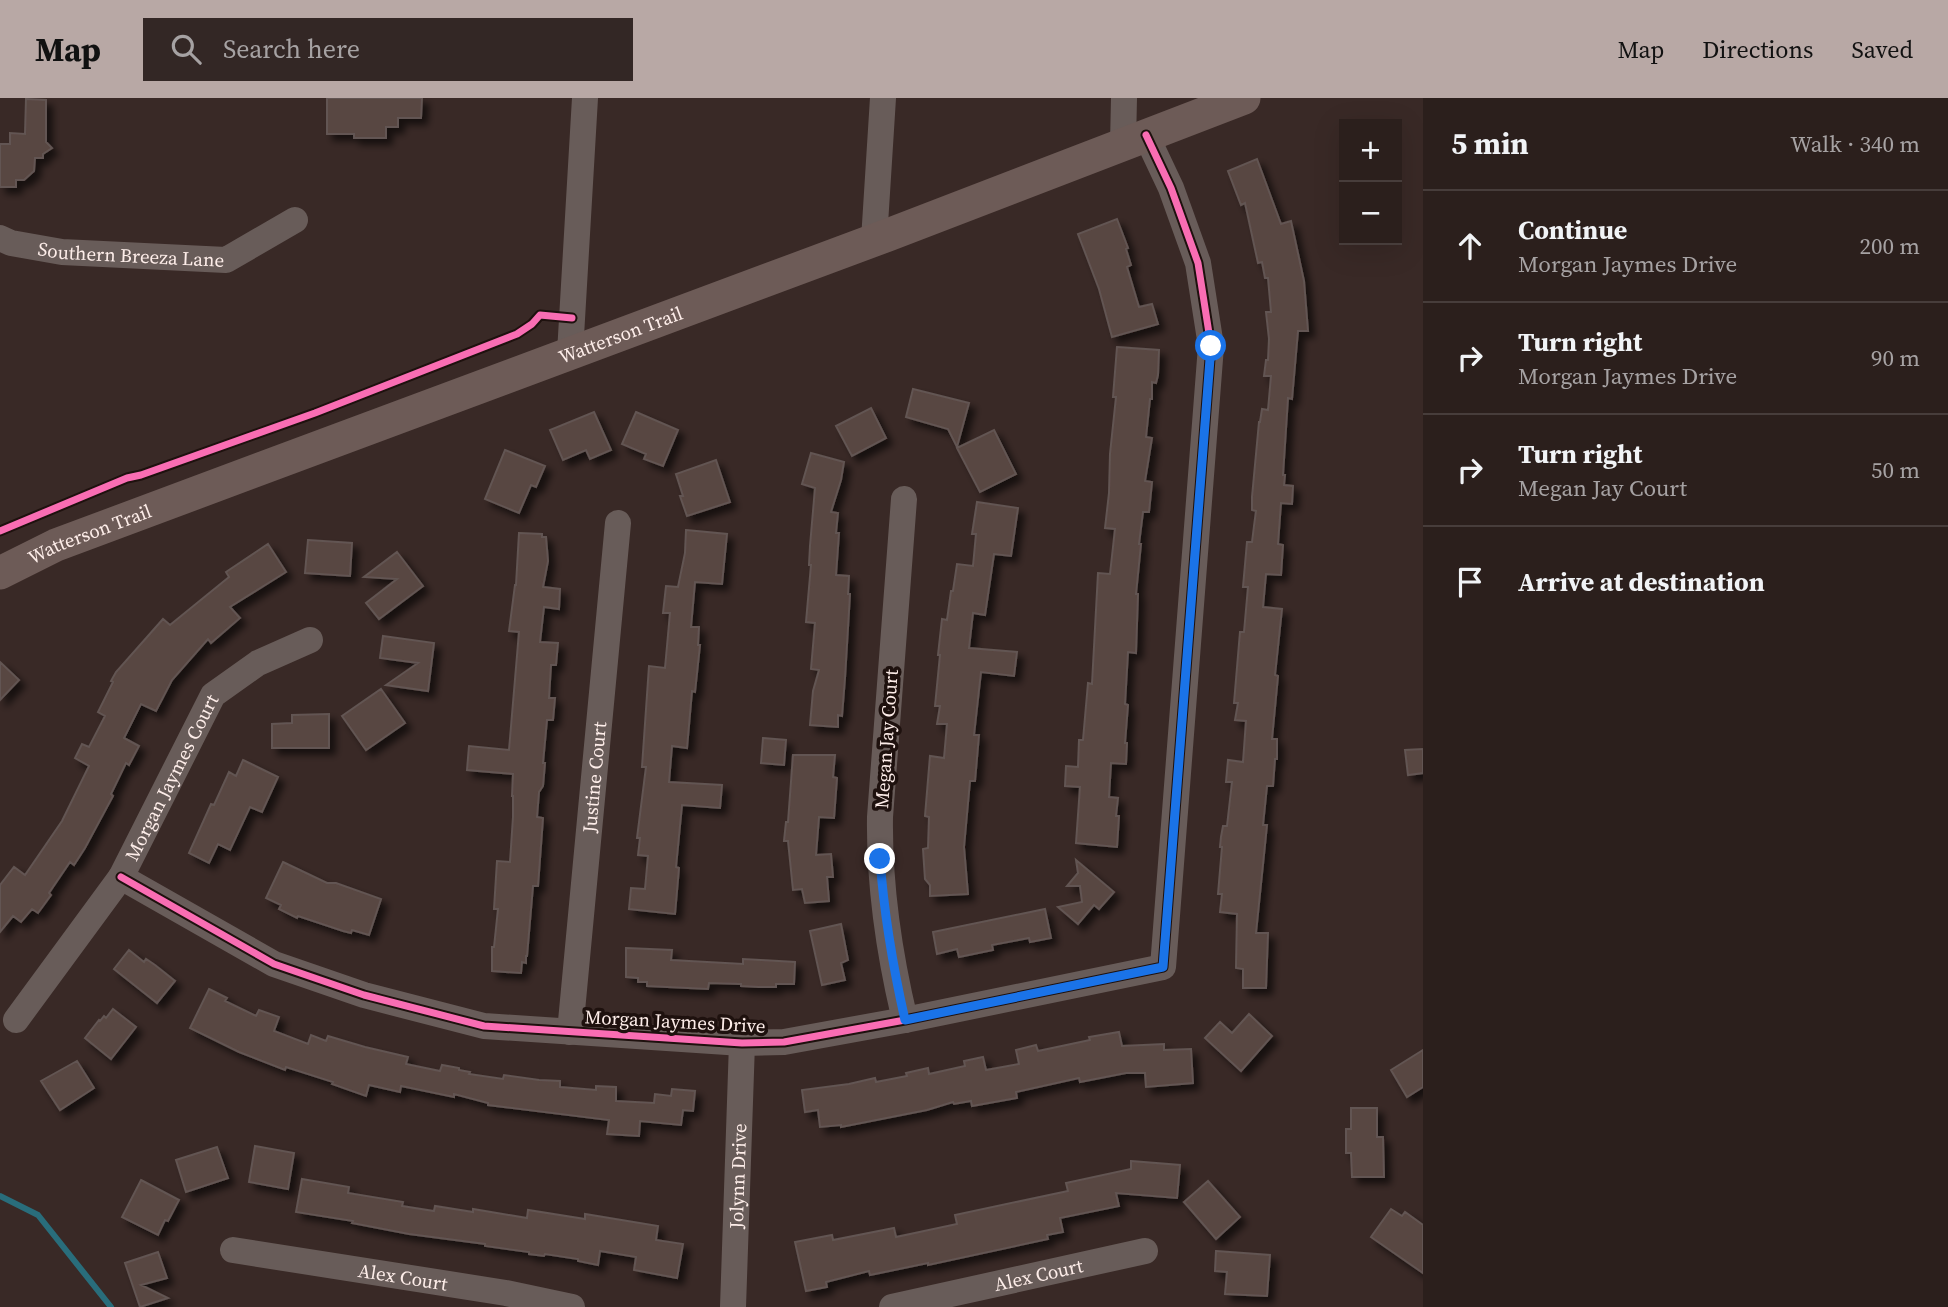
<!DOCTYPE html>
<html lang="en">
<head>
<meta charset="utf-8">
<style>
  :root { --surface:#2b1f1c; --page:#332725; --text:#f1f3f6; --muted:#a6a2a3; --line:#473d3b; --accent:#b8a8a5 }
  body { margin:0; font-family:"Source Serif 4",serif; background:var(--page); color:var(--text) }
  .controls { position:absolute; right:21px; top:21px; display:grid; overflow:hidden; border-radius:0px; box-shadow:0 7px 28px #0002 }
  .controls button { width:63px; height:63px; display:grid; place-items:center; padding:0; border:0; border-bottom:2px solid var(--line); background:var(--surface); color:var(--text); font:35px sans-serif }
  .stop { position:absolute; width:21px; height:21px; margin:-16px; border:5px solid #1a73e8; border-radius:50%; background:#fff }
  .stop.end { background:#1a73e8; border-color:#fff; box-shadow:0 2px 7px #0008 }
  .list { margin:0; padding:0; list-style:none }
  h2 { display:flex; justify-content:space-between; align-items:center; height:91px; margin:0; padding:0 28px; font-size:30px }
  h2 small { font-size:23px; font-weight:400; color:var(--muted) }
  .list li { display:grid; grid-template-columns:46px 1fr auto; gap:21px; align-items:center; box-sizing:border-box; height:112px; padding:0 28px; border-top:2px solid var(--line) }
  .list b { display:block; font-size:26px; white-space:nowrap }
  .list p { margin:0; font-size:23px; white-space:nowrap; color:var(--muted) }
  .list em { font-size:23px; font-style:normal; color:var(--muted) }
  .icon { flex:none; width:38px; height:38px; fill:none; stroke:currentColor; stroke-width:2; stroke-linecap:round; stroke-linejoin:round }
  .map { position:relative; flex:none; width:1423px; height:1209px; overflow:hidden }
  header { display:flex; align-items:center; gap:42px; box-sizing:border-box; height:98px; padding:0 35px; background:var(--accent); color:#111 }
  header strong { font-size:33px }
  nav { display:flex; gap:38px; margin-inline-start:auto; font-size:24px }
  .search { width:490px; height:63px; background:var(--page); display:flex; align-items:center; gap:18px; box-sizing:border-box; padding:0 24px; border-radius:0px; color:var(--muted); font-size:26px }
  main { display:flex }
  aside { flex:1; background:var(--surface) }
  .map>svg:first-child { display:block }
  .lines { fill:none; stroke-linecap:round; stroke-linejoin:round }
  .stream { stroke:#296d7b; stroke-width:6 }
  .building { fill:#594642; stroke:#625552; stroke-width:2; filter:url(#shadow) }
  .minor { stroke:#685c59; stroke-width:26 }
  .major { stroke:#6d5b57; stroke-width:33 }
  .cycleway-casing { stroke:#1e110e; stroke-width:11 }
  .cycleway { stroke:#f96db3; stroke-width:7 }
  .route { stroke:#1a73e8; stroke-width:9 }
  .labels { text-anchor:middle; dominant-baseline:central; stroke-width:7; stroke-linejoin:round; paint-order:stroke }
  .street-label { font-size:19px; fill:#fdede9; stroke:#1e110e }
</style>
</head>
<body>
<header>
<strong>Map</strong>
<div class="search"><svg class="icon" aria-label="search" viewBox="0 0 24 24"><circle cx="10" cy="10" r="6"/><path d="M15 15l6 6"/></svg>Search here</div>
<nav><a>Map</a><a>Directions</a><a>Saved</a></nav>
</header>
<main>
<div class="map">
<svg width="1423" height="1209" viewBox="0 0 1423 1209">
  <defs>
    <filter id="shadow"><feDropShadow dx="6" dy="6" stdDeviation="3.5" flood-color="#0009"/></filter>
  </defs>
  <rect width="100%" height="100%" fill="#392926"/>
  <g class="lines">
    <path class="stream" d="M0,1098L38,1117L111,1209"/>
  </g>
  <path class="building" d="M327,0H422L421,20H398V29H386V40H354V36H327Z
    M26,1L46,2V44L52,50L43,56V60H35L34,73L24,82H16V89H0V46H10V35L25,36Z
    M1257,61L1281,126L1291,123L1304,183L1308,233H1298L1292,301L1288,300L1283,377H1285L1284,387L1293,388L1292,406L1281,405L1278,446L1283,447L1281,477L1266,476L1263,509L1282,511L1275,577L1278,578L1272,641H1277V661H1275L1273,688H1267L1263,727H1267L1256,835H1268L1266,890H1243V871L1236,870L1237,816L1220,814L1222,796H1218L1222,749H1220L1221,739L1223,728H1227L1232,684H1226L1228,662L1243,664L1246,623L1235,622L1238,605H1234L1240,534H1244L1248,489H1243L1247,444H1252L1254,428L1256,413L1252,412V399L1259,324H1260L1262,311L1268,312L1271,278H1264L1266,262H1268L1269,241L1266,214H1271L1268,180H1265L1262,164L1258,165L1245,105L1241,107L1228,73Z
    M1117,121L1128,150L1126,151L1131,167L1127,169L1139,209L1152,206L1158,226L1112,239L1099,191L1078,136Z
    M1117,249L1159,252L1158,277L1156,285L1152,284V301H1150L1146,339L1152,340L1145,383L1152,384L1149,414H1143L1139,446H1141L1136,496H1138L1136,555L1128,554L1125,606L1128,607L1125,645H1127L1126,666L1111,665L1109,699L1118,700L1116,718H1119L1117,749L1076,745L1080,689L1065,688L1066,668L1078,669L1079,642H1083L1088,585L1092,586L1098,475L1110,476L1115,431L1105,430L1109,395L1110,356L1116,299H1113Z
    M913,291L969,305L957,349L948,331L906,319Z
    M871,310L886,340L852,358L836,328Z
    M594,314L611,352L590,361L586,352L563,362L550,332Z
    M636,314L678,332L663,368L644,361L646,356L622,346Z
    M994,332L1016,376L980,394L957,350Z
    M505,352L545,368L536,389L531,387L519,415L485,401Z
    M811,355L844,364L841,382L831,414L838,415L836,435H839L836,477L849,478L848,496H850L845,580L842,618L838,617V629L810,627L813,593L819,572L811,571L815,525L806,524L811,467H809L810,448L815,390L802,386Z
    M716,362L730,404L687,418L680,398H683L676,376Z
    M977,404L1018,410L1011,458L994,456L985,517L973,515L969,550L1017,554L1014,578L981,574L974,637H979L975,683H970L964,749L968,796L930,798V787L925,781L923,751L928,750L929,719L925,718L930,658L944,660L947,626H937L940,608H935L940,557H938L942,521L947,522L951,493H953L957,466L973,468L976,436H972Z
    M686,432L727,436L722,486L695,484L691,529H699L698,547H700L695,594L692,593L687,650L672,648L669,684L722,687L720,710L682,707L676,769L679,770L675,816L629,811L631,790L645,791L648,758L638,757L640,740H637L646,669H642L649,568L665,570L670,515H663L666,488L678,489L685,455Z
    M519,435L542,436V439H546L548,463L543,489L560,491L559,511L544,509L540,544L558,545L556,567H551L549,600H555L553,622H547L543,665H545L543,688L539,694L537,719L543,720L538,788H533L527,858H526V865L522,864L521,875L492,873V849H494L498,811H494L497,763L510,764L513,719V698H512L513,676L467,672L469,648L509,652L519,534L509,533L515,487H516Z
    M308,442L352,445L350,478L305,475Z
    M268,446L286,474L230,509L240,520L211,545L208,541L172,582L156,613L141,606L124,640L139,648L129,667L126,665L111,696L113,698L85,750L74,767L70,764L49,795L51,797L38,815L32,811L21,824L13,818L0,834V787L14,769L25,777L62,723L89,668L75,660L82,646L89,649L105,618L98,614L113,584L111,583L116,574L163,521L170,527L229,479L226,474Z
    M397,454L423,488L379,521L366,505L397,481L364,479Z
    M383,538L434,545L428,593L386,587L418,565L380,560Z
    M0,564L19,582L0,602Z
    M381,591L405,625L366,652L342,618Z
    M329,616V650H272V626L292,625V617Z
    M763,640L786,642L784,667L761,665Z
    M1423,651V675L1408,677L1405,652Z
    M793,657H835L833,679L837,680L834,720L819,719L816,757L831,756L833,779H827L829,803L805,805L802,791L793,792L788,743H784L786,724H788Z
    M243,662L278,679L262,714L250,709L230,752L218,746L209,765L189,755L211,706L214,707L229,674L236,678Z
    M1076,762L1114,794L1099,811L1094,807L1078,826L1058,809L1082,804L1080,788H1067L1078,775Z
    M283,764L327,785H336L381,801L369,837L352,832L351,835L343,833L298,818L297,820L279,811L281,807L266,800Z
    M1045,811L1051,840L1030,844L1029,840L992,847L993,852L959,859L957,851L937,856L933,834Z
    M841,826L848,862L841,865L845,882L822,887L810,833Z
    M626,850L672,852L671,862L743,866V861L795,864L794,886H776V889H759L741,888V886L709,885L708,891L647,888V884H638V880L626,879Z
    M129,852L144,864L146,861L155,867L175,883L157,905L114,871Z
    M209,891L227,900L225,903L256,918L259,912L279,919L274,933L308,946L311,937L326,943L328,938L365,949L408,959L406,966L440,973L442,967L459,970V972L470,974L469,976L503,981L504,977L539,982L560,983V989L596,992V988L616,989V1003L654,1005L655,996L671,998L672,991L695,993L693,1013L683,1012L681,1027L640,1023L639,1038L607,1036L609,1022L488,1007V1005L454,996V999L401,988L400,994L369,987L366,998L332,986L333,984L286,969L285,972L239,954L190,930Z
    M113,911L136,929L111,961L85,940L99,922L100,923L104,918L106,920Z
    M1249,916L1272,938L1241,973L1205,940L1220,924L1232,935Z
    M1119,934L1122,948L1164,946V952L1191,951L1193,985L1146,989L1145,975H1126L1080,984L1079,980L1016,994L1017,1000L972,1008L971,1003L954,1006L953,1004L927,1012L841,1029V1027L820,1029L818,1012L805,1014L802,992L849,986L875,980L876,984L907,978L906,975L928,970L929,976L965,968L964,963L983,959L986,972L1019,966L1016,952L1036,947L1038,953L1090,942L1089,939Z
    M1423,952V989L1407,999L1391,972Z
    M77,963L94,990L60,1012L41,983Z
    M1351,1010H1377V1039H1383L1384,1079H1352L1351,1055H1346V1031H1351Z
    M255,1048L294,1055L288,1091L249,1084Z
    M217,1049L228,1080L186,1094L176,1062Z
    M1131,1063L1180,1067L1177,1100L1116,1095L1119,1108L1060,1120L1063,1134L1047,1137L1048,1141L928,1167V1165L870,1177L869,1173L826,1184L827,1189L806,1193L795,1144L832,1137L833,1142L894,1130L896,1139L957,1126L955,1117L1068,1093L1066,1085L1131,1071Z
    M302,1081L349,1089L348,1095L403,1104L402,1108L434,1113L435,1108L473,1114V1111L527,1120L528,1112L585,1121V1116L658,1128L656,1142L683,1146L677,1180L634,1172L636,1159L600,1153L598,1167L578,1163V1161L545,1156L544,1158L529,1156V1154L485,1148V1146L409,1136L352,1125L353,1123L296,1114Z
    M141,1082L179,1102L168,1123L165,1122L158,1137L122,1119Z
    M1208,1083L1240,1119L1216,1141L1184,1104Z
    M1391,1111L1402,1118L1405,1114L1423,1127V1175L1371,1139Z
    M1216,1153L1270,1157L1267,1198L1225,1196L1227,1174L1215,1173Z
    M158,1154L167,1180L141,1187L168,1200L140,1209L125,1165Z"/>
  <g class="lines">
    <g class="minor">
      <path d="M1123,46L1124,0"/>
      <path id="s1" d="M0,140L11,145L62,154L226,162L295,122"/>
      <path d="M874,142L883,0"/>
      <path d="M570,255L585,0"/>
      <path d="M904,401L880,719C879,789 889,855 905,922"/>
      <path d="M121,779L274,866L364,897L484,928L742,945L784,944L905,922L1163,869L1211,248L1198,165L1171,90L1146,37"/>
      <path id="s2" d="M16,922L121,779L213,597L258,565L310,542"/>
      <path id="s3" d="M570,934L618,425"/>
      <path id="s4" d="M233,1152L506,1195L572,1209"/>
      <path id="s5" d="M733,1209L742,945"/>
      <path id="s6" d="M892,1209L1145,1153"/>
    </g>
    <path class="major" id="s7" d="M0,475L56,447L888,137L1244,0"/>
    <g class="cycleway-casing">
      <path id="cycleway" d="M0,433L127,380L141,377L315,315L517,236L532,226L540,217L572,220
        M121,779L274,866L364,897L484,928L742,945L784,944L905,922L1163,869L1211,248L1198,165L1171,90L1146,37"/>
    </g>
    <use href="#cycleway" class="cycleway"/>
  </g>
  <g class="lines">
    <path class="route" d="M880,761C884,816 893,869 905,922L1163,869L1211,248"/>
  </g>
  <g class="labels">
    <g class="street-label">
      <text stroke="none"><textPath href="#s1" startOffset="133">Southern Breeza Lane</textPath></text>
      <text stroke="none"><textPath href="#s7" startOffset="665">Watterson Trail</textPath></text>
      <text stroke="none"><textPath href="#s7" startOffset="98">Watterson Trail</textPath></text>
      <text transform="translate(886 641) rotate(-86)">Megan Jay Court</text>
      <text stroke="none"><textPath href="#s3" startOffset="256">Justine Court</textPath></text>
      <text stroke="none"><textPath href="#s2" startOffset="289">Morgan Jaymes Court</textPath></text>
      <text transform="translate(675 923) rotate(3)">Morgan Jaymes Drive</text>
      <text stroke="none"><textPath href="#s5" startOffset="131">Jolynn Drive</textPath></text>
      <text stroke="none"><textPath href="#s6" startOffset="150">Alex Court</textPath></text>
      <text stroke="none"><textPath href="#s4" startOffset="172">Alex Court</textPath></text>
    </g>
  </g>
</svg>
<div class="controls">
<button>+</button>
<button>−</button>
</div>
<div class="stop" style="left:1211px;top:248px"></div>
<div class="stop end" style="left:880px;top:761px"></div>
</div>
<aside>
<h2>5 min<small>Walk · 340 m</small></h2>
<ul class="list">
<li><svg class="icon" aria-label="ahead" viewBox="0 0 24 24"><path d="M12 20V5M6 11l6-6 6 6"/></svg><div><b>Continue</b><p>Morgan Jaymes Drive</p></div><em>200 m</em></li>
<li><svg class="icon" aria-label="right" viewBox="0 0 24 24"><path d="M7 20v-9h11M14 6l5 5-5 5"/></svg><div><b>Turn right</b><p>Morgan Jaymes Drive</p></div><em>90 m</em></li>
<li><svg class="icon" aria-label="right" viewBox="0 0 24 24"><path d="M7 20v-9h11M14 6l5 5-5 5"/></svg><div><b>Turn right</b><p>Megan Jay Court</p></div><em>50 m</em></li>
<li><svg class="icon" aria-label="arrive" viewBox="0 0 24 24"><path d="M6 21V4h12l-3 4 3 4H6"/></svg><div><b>Arrive at destination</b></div></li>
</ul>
</aside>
</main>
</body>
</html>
